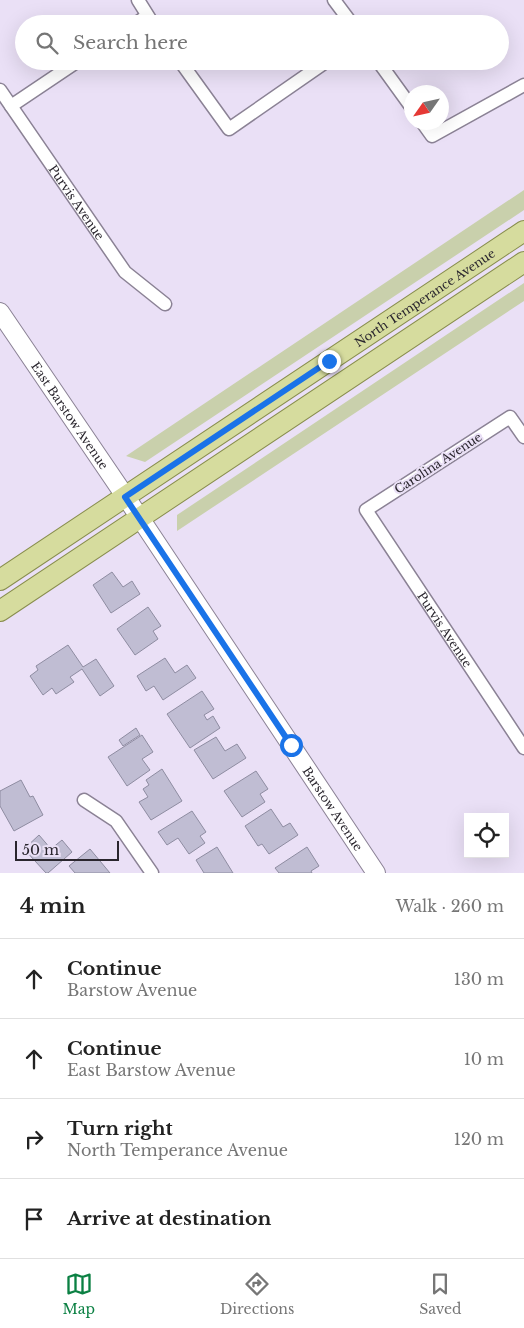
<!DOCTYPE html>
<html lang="en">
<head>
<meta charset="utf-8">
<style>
  :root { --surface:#fff; --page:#f6f6f6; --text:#222; --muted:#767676; --line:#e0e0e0; --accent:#0b8043 }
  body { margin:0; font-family:"Libre Baskerville",serif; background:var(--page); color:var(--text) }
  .controls { position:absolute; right:15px; bottom:15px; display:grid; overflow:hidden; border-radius:0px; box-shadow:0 5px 20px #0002 }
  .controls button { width:45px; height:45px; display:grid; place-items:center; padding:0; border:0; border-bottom:1px solid var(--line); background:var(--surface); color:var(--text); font:25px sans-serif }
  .compass { position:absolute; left:404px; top:85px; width:45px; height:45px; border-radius:50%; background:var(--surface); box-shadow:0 5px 20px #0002; rotate:236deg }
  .scale { position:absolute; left:15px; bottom:12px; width:104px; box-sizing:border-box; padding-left:5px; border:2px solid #2a262e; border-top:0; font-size:14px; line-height:18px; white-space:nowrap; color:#2a262e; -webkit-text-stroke:4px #eae0f6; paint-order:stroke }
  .stop { position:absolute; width:15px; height:15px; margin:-11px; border:4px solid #1a73e8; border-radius:50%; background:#fff }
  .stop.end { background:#1a73e8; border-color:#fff; box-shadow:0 1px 5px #0008 }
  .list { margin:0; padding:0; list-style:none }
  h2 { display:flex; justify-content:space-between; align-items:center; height:65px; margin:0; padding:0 20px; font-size:21px }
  h2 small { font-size:16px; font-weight:400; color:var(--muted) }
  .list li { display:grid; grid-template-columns:32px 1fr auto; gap:15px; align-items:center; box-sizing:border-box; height:80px; padding:0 20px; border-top:1px solid var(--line) }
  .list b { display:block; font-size:19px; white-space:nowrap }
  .list p { margin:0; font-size:16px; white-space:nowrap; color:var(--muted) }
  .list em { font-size:16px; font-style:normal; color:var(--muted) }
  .icon { flex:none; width:28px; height:28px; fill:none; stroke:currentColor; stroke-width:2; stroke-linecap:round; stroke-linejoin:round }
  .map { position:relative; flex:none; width:524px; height:873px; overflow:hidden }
  .search { position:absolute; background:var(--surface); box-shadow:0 5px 20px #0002; left:15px; right:15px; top:15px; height:55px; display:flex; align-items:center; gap:12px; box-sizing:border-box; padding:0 18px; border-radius:28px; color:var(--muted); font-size:19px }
  .sheet { height:385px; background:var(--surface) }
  nav { display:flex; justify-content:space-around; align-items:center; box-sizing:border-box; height:70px; border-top:1px solid var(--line); background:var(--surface); font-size:14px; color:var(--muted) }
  nav a { display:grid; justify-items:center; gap:2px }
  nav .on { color:var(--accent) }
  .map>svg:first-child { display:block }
  .green { fill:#c9d0ac }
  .building { fill:#c0bdd3; stroke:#8e8ca1 }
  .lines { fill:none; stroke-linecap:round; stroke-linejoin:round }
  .street-casing { stroke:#8b8295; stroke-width:15 }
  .secondary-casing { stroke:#8b8295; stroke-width:20 }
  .primary-casing { stroke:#888d4d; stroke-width:22 }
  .street { stroke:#fff; stroke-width:12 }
  .secondary { stroke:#fff; stroke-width:18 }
  .primary { stroke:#d6dc9e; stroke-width:20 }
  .route { stroke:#1a73e8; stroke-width:6 }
  .labels { text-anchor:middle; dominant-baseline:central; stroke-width:4; stroke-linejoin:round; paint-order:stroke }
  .street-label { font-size:12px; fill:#2a262e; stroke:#eae0f6 }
</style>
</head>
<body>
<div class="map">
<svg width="524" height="873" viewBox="0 0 524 873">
  <rect width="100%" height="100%" fill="#eae0f6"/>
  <path class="green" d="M524,190V210L145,462L126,456Z
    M524,283V301L177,531V515Z"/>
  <path class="building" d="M112,572L123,587L132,581L140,594L111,613L93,585Z
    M148,607L161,626L153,631L158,639L135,655L117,629Z
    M68,645L83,667L96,659L114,686L100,696L82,669L70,677L74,682L56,694L52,688L43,695L30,676L38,670L36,666Z
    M165,658L175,673L187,665L196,678L163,700L154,686L146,691L137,676Z
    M202,691L214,709L204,715L207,720L213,716L220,728L190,748L167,714Z
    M136,728L140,735L123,746L119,740Z
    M142,735L153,752L142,759L150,770L127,786L108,757Z
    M216,737L225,751L237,744L246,758L213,779L194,750Z
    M162,769L182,801L151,820L139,802L148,797L143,789L149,785L146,780Z
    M256,771L268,789L260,794L265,802L242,817L224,791Z
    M21,780L30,797L33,796L43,815L14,831L0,806V791Z
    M271,809L283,827L290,823L298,835L269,854L262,844L258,846L245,826Z
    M192,811L206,832L200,836L205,843L189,854L178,838L167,845L158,832Z
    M39,835L51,849L62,840L72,852L48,873H46L24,849Z
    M217,847L233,873H204L196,860Z
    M307,847L319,866L311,871L312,873H279L275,868Z
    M90,849L110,873H75L69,866Z"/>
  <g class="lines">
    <g class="street-casing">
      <g id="street">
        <path d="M138,0L153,24"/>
        <path d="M334,0L352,24"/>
        <path d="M135,24L147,16"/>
        <path d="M180,61L229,129L327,61"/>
        <path d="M378,61L412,108"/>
        <path id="s1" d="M0,90L125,272L165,304"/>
        <path d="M11,106L78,61"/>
        <path d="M422,122L432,136L524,85"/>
        <path id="s2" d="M524,437L510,417L366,510L524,748"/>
        <path d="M84,800L116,821L152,873"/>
      </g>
    </g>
    <g class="secondary-casing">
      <g id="secondary">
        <path id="s3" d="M0,312L140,518L376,873"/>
      </g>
    </g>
    <g class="primary-casing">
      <g id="primary">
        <path id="s4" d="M0,580L524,231"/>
        <path d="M0,611L524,262"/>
      </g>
    </g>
    <use href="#street" class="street"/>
    <use href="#secondary" class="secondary"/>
    <use href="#primary" class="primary"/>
  </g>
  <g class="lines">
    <path class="route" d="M291,745L125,497L329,361"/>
  </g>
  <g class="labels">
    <g class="street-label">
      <text stroke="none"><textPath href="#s1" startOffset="136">Purvis Avenue</textPath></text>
      <text stroke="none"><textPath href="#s4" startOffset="510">North Temperance Avenue</textPath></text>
      <text stroke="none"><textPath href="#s3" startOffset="125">East Barstow Avenue</textPath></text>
      <text transform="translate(438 463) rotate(-33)">Carolina Avenue</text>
      <text stroke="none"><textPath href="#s2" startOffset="339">Purvis Avenue</textPath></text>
      <text stroke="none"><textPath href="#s3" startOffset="598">Barstow Avenue</textPath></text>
    </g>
  </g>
</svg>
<div class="controls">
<button><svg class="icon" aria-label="locate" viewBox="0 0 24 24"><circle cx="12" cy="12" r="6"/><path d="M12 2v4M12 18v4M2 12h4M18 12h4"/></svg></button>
</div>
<svg class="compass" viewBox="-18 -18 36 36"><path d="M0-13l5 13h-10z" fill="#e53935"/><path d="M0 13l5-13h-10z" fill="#767676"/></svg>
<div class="scale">50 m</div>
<div class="stop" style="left:291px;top:745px"></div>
<div class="stop end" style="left:329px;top:361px"></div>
<div class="search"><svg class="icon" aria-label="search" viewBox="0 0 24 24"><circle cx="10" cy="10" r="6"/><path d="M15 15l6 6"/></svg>Search here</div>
</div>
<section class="sheet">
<h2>4 min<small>Walk · 260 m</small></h2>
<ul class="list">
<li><svg class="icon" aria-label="ahead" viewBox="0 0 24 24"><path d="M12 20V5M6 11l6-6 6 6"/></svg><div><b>Continue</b><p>Barstow Avenue</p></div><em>130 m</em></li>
<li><svg class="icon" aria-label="ahead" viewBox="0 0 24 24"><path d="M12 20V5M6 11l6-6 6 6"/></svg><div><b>Continue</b><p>East Barstow Avenue</p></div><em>10 m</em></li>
<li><svg class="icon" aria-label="right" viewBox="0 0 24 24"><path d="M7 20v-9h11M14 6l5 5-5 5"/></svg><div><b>Turn right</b><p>North Temperance Avenue</p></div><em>120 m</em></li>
<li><svg class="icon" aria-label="arrive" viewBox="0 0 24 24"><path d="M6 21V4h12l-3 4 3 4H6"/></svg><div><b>Arrive at destination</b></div></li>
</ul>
</section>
<nav>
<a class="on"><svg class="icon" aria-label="map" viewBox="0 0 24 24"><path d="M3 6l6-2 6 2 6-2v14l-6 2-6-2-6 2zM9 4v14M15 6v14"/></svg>Map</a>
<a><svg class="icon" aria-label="directions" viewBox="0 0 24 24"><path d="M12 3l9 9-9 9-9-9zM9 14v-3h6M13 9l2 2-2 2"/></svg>Directions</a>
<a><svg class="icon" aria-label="saved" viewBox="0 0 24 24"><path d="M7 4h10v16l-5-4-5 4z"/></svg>Saved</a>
</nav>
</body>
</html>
